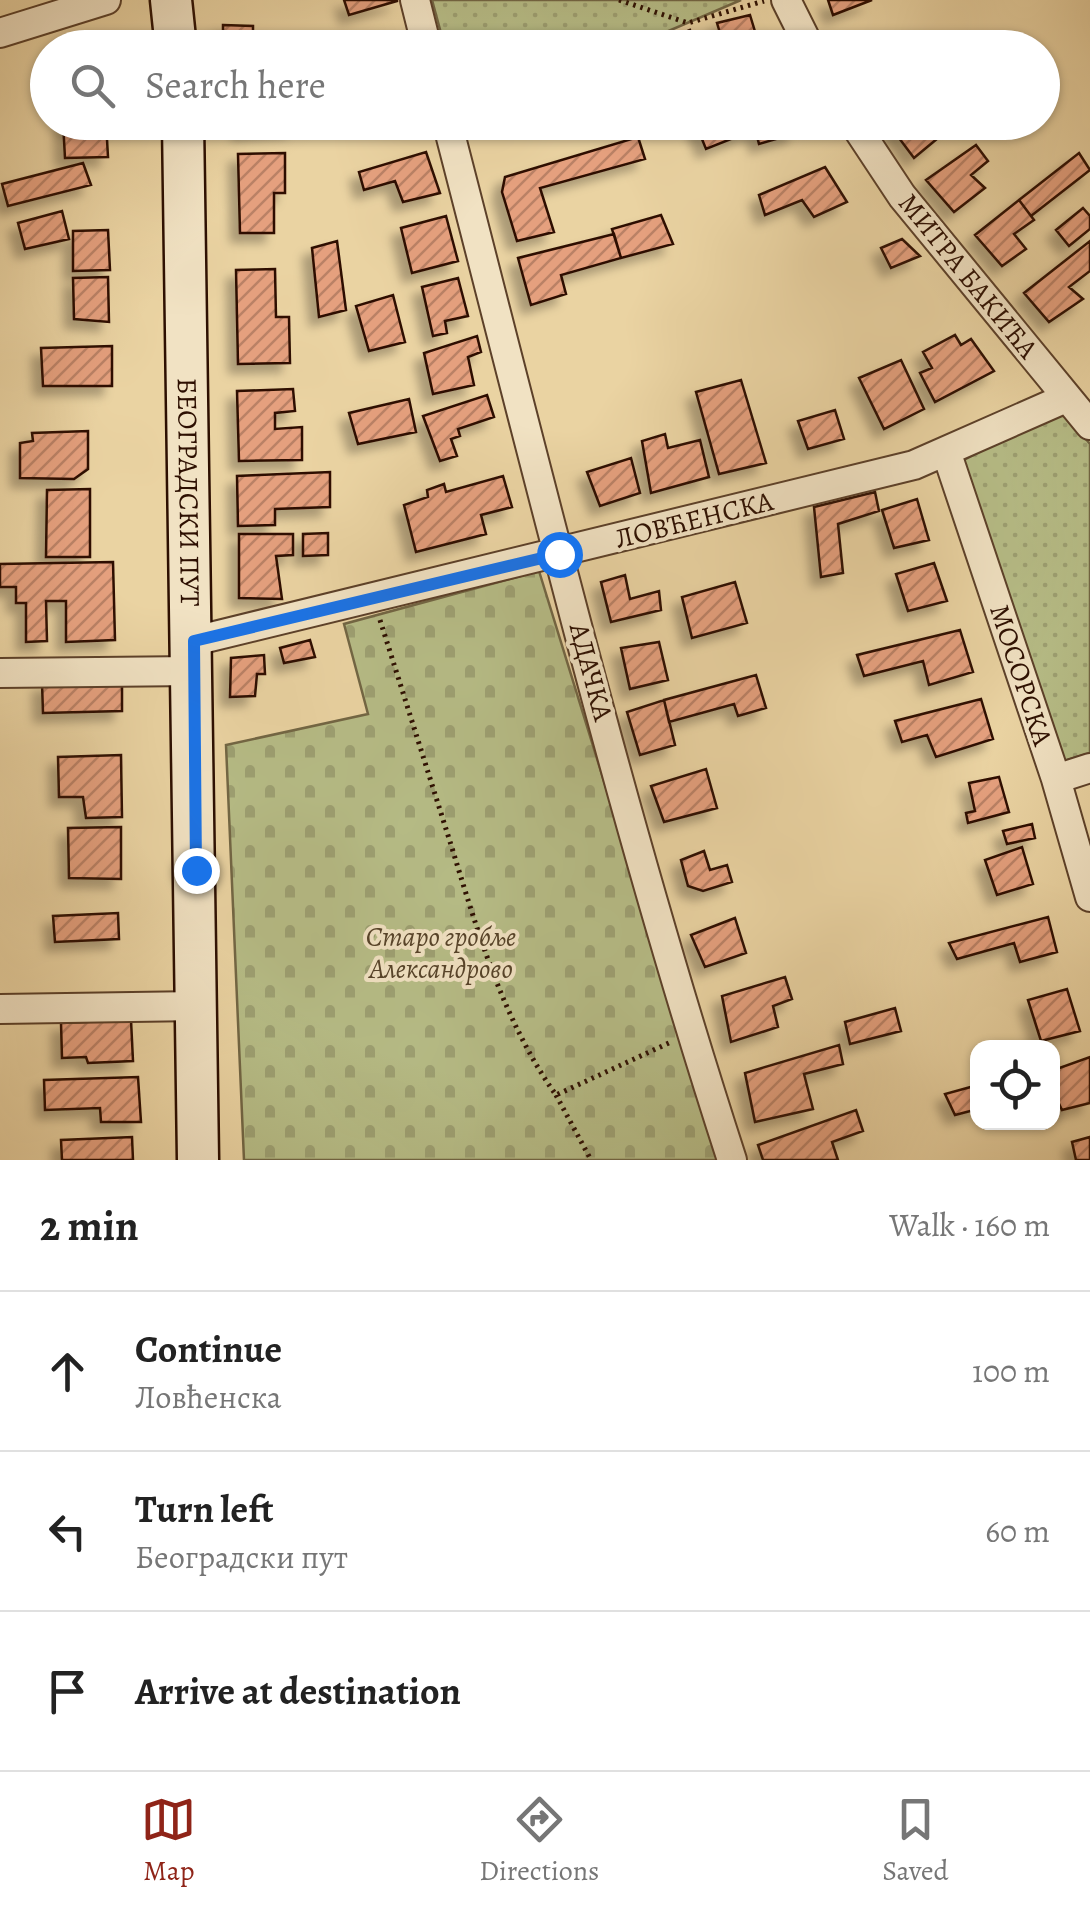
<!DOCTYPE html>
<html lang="en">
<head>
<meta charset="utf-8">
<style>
  :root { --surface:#fff; --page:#f6f6f6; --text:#222; --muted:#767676; --line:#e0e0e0; --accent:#8f2418 }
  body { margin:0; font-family:Alegreya,serif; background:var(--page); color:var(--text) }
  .controls { position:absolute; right:30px; bottom:30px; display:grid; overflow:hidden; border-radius:20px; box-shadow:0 2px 8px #0004 }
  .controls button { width:90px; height:90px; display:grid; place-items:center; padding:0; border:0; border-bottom:2px solid var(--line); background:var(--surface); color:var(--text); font:50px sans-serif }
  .stop { position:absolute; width:30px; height:30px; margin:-22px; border:8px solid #1a73e8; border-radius:50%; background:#fff }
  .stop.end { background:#1a73e8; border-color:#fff; box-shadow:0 2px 10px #0008 }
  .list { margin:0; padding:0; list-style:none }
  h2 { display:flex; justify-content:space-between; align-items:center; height:130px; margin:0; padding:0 40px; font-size:42px }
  h2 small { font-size:32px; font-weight:400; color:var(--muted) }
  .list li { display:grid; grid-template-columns:65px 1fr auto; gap:30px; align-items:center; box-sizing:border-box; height:160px; padding:0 40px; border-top:2px solid var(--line) }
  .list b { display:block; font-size:38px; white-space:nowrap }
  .list p { margin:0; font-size:32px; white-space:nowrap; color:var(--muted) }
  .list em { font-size:32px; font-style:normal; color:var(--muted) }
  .icon { flex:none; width:55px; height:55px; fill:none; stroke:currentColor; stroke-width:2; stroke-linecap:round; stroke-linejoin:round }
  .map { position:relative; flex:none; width:1090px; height:1160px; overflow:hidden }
  .search { position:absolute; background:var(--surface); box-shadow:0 2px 8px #0004; left:30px; right:30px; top:30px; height:110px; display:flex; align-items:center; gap:25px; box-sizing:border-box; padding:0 35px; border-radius:55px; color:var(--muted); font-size:38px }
  .sheet { height:610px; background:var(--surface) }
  nav { display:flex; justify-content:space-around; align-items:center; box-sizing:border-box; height:140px; border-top:2px solid var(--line); background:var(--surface); font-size:28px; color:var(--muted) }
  nav a { display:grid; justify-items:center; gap:5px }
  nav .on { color:var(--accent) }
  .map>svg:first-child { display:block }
  .green { fill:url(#green-dots); stroke:#726644; stroke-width:2.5 }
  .cemetery { fill:url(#cemetery-stones); stroke:#726644; stroke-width:2.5 }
  .building { fill:url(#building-hatch); stroke:#2d0f01; stroke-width:2.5; filter:url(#shadow) }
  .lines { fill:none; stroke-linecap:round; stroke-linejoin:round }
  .street-casing { stroke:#5c4029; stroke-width:32 }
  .secondary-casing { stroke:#2d0f01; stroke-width:45 }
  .path { stroke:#2d0f01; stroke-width:5; stroke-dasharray:2.5 5; stroke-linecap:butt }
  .street { stroke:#f1e2c3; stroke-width:28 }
  .secondary { stroke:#f1e2c3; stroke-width:40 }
  .route { stroke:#1a73e8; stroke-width:12 }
  .labels { text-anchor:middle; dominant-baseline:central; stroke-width:8; stroke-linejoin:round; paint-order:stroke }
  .street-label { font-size:28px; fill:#2d0f01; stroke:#f1e2c3 }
  .park-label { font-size:28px; font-style:italic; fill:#564329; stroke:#f1e2c3 }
</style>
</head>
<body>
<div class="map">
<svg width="1090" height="1160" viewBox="0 0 1090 1160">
  <defs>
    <pattern id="green-dots" width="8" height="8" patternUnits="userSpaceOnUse" patternTransform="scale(2.5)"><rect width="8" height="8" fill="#b6bc86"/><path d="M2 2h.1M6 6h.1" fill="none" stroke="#9da072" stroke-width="1.8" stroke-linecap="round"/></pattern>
    <pattern id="cemetery-stones" width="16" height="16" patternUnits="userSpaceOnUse" patternTransform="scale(2.5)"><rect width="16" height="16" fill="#b6bc86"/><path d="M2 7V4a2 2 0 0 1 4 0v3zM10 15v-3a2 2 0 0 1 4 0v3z" fill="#9da072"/></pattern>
    <pattern id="building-hatch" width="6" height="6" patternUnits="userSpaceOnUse" patternTransform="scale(2.5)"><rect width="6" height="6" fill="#e5a07e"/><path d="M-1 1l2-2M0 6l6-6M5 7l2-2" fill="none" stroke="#ba8165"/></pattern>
    <filter id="shadow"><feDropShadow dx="-9" dy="9" stdDeviation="5" flood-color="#0004"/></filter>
  </defs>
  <rect width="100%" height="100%" fill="#ead3a2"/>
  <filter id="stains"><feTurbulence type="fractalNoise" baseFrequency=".002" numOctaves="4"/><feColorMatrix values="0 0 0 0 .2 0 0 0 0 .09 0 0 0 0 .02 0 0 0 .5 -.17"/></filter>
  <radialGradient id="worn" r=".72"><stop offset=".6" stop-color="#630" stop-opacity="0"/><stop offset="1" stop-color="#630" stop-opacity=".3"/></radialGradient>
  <path class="green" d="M432,0H741L631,47L445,48Z
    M1061,409L1090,444V753L1061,762L962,461Z"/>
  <path class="cemetery" d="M539,571L721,1160H244L226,745L368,714L344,624Z"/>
  <path class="building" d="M344,0H397V1L349,15Z
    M828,0H872L833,15Z
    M750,15L760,48H711L723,43L717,23Z
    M223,25L253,26V44L223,48Z
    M690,30L698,48H649Z
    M63,122H106L108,157L65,158Z
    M241,122H295V127L241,131Z
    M695,122H741L746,133L706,149Z
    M745,122H794L797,133L759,144L755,129L749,132Z
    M887,122H945L933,132L938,138L914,158Z
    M638,137L645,159L540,188L554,232L517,241L502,192L505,177Z
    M976,145L988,161L971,175L985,188L954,212L926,180Z
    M426,152L440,193L403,202L395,181L364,190L359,172Z
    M285,153V193H274V233H240L238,154Z
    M1079,153L1090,170L1031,216L1019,200Z
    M83,163L91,185L8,206L2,184Z
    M825,167L847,202L814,217L802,200L765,215L759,195Z
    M1019,200L1034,220L1014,234L1026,249L1002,266L975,235Z
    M1083,208L1090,216V229L1069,246L1056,230Z
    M62,211L69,239L25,249L18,223Z
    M661,215L673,244L621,258L612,229Z
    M446,216L458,261L412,273L401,228Z
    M108,230L110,270L73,271V231Z
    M614,234L621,258L561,275L566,294L531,305L518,258Z
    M902,239L920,256L891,268L881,248Z
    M337,241L346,310L319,317L312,248Z
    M1090,241V271L1069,287L1083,299L1049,322L1024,293Z
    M275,269L276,317H289L290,363L238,364L236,270Z
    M108,277L109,322L74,319L73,278Z
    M458,278L468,316L445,321L447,333L433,336L422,287Z
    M393,295L405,342L369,351L356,306Z
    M955,335L961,345L971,339L994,371L935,402L920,373L932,368L923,352Z
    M477,336L481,352L468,357L474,385L433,394L424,353Z
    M112,346V386H43L41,348Z
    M901,360L924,409L884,429L859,378Z
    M741,380L766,463L719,474L696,392Z
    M293,389L295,411L275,413V429L302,427V460L239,461L237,391Z
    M487,395L494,417L458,429L460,436L451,439L457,456L440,461L423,416Z
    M409,399L416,432L358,444L349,413Z
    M835,410L844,439L808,449L798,421Z
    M88,431V469L74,479L20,478V443L33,441L32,433Z
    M665,434L668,448L700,440L709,477L651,493L642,441Z
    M631,458L640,493L600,506L587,472Z
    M330,472V507L275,509V525L238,526L237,476Z
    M503,476L512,507L481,515L486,534L416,552L404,505L428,497L427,490L444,484L446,492Z
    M90,489V557H46L47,490Z
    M875,492L879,511L838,524L843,573L821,577L814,507Z
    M917,499L929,540L894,548L882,510Z
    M328,533V555L303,556V534Z
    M239,534H293V555L276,556L282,599L239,598Z
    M113,562L115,640L66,642V601H46L47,641L26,642V603H16V587H0V564Z
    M934,563L947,601L908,611L896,574Z
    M625,575L630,599L659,591L661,610L611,622L601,582Z
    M735,582L747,623L692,638L682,597Z
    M960,630L973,672L929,685L923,661L864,676L857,655Z
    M310,640L315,657L284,663L280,648Z
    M659,642L668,680L630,689L621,648Z
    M264,655L265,674H257L255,696L230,697L231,658Z
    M756,675L766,708L738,716L734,704L669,722L664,700Z
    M122,681V711L43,713L42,683Z
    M981,699L993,739L936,757L927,735L902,742L895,721Z
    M664,700L675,745L640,755L627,712Z
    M121,755L122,817L86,818L83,797H59L58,757Z
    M706,769L717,808L664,822L651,786Z
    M999,777L1009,812L968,823L966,813L975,811L969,783Z
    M1032,824L1035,838L1007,844L1003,831Z
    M121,827V879L69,878L68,828Z
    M1022,847L1033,884L997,895L985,860Z
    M704,851L710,870L727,865L732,882L703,891L688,886L681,860Z
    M118,913L119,939L55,942L53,916Z
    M1048,917L1057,952L1020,962L1014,943L957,959L949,943Z
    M735,918L746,953L705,967L691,935Z
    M785,977L792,999L773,1006L778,1027L731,1042L722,996Z
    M1067,989L1080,1031L1041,1041L1028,1000Z
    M895,1008L901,1031L850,1044L845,1022Z
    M131,1020L133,1061L88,1063L86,1057L62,1058L61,1023Z
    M839,1045L843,1064L804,1074L813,1109L755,1122L745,1073Z
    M1090,1057V1103L1062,1110L1052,1089V1066L1054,1070Z
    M138,1077L141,1122H101L100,1108L45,1110L44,1080Z
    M978,1085V1109L955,1115L945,1094Z
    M856,1110L863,1131L832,1142L838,1160H763L758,1145Z
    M132,1137L133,1160H62L61,1140Z
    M1090,1137V1160H1076L1072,1142Z"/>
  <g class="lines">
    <g class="street-casing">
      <path id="street" d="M415,0L427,48
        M786,0L810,48
        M0,33L106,0
        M447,122C537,469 621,819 732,1160
        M853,122L902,196L1090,425
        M947,454L1056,779L1090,897
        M194,641L914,465L1066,398
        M0,673L194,671
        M1056,779L1090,768
        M0,1009L198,1006"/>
    </g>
    <g class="secondary-casing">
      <g id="secondary">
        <path d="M171,0L176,48"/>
        <path id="s1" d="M183,122L198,1160"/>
      </g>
    </g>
    <path class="path" d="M619,0L688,23L764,1
      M380,620C404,696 428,772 452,848C478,933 504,1022 556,1095L671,1042
      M556,1095L591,1160"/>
    <use href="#street" class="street"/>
    <use href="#secondary" class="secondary"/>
  </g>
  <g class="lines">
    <path class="route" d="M196,870L194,641L559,554"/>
  </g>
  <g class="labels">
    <g class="street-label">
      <text transform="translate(968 276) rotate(51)">МИТРА БАКИЋА</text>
      <text stroke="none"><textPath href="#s1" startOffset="370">БЕОГРАДСКИ ПУТ</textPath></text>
      <text transform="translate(694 520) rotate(-14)">ЛОВЋЕНСКА</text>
      <text transform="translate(591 672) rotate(75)">АДАЧКА</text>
      <text transform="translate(1021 675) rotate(72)">МОСОРСКА</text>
    </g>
    <g class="park-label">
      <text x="441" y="937">Старо гробље<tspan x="441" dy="32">Александрово</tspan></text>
    </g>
  </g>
  <rect width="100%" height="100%" filter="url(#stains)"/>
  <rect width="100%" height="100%" fill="url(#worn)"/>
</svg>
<div class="controls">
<button><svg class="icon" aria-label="locate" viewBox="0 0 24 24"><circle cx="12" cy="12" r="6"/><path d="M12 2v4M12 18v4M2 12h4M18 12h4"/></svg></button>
</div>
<div class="stop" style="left:559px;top:554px"></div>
<div class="stop end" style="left:196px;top:870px"></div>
<div class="search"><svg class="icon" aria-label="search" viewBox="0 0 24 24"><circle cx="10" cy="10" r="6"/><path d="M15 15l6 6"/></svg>Search here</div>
</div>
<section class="sheet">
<h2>2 min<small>Walk · 160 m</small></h2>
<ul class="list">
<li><svg class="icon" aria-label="ahead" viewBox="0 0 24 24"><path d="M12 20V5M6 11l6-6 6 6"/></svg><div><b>Continue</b><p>Ловћенска</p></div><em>100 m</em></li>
<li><svg class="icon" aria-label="left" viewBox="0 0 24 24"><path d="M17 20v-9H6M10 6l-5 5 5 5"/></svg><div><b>Turn left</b><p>Београдски пут</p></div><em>60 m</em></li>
<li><svg class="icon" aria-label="arrive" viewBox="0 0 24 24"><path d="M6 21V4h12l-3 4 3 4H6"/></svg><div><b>Arrive at destination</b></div></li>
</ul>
</section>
<nav>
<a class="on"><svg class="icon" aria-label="map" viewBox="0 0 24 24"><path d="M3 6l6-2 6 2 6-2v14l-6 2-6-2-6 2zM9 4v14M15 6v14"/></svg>Map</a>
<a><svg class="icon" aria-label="directions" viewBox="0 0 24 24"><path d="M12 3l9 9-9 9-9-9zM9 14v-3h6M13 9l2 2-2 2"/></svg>Directions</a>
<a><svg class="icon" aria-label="saved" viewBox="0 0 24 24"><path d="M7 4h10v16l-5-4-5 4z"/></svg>Saved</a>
</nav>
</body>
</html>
